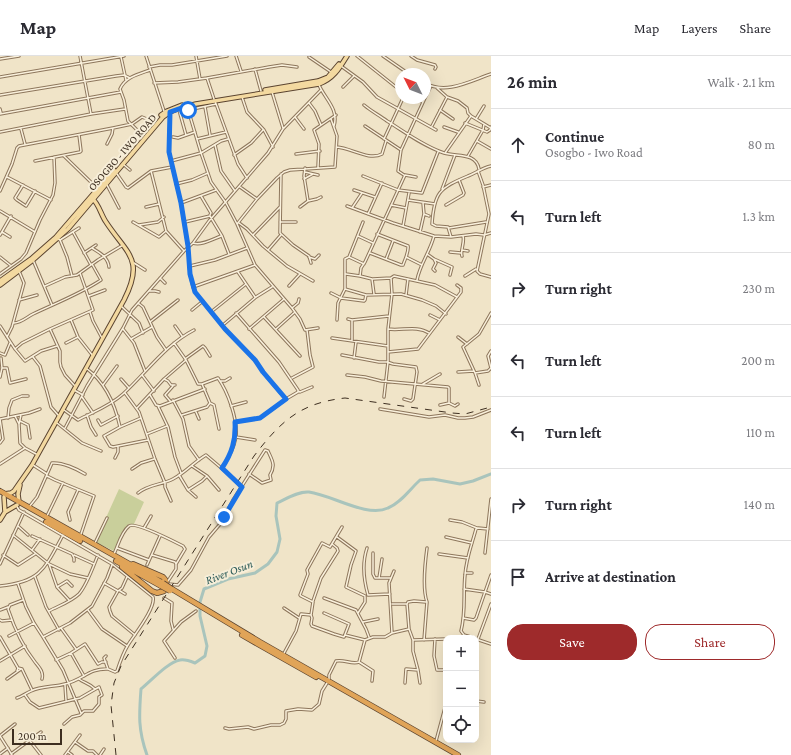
<!DOCTYPE html>
<html lang="en">
<head>
<meta charset="utf-8">
<style>
  :root { --surface:#fff; --page:#f7f7f7; --text:#2b2b33; --muted:#7c7c81; --line:#e1e1e2; --accent:#9e2a2b }
  body { margin:0; font-family:"Crimson Pro",serif; background:var(--page); color:var(--text) }
  .controls { position:absolute; right:12px; bottom:12px; display:grid; overflow:hidden; border-radius:8px; box-shadow:0 4px 16px #0002 }
  .controls button { width:36px; height:36px; display:grid; place-items:center; padding:0; border:0; border-bottom:1px solid var(--line); background:var(--surface); color:var(--text); font:20px sans-serif }
  .compass { position:absolute; left:395px; top:12px; width:36px; height:36px; border-radius:50%; background:var(--surface); box-shadow:0 4px 16px #0002; rotate:312deg }
  .scale { position:absolute; left:12px; bottom:10px; width:50px; box-sizing:border-box; padding-left:4px; border:2px solid #3d2e20; border-top:0; font-size:11px; line-height:14px; white-space:nowrap; color:#3d2e20; -webkit-text-stroke:3px #f7eed8; paint-order:stroke }
  .stop { position:absolute; width:12px; height:12px; margin:-9px; border:3px solid #1a73e8; border-radius:50%; background:#fff }
  .stop.end { background:#1a73e8; border-color:#fff; box-shadow:0 1px 4px #0008 }
  .list { margin:0; padding:0; list-style:none }
  h2 { display:flex; justify-content:space-between; align-items:center; height:52px; margin:0; padding:0 16px; font-size:17px }
  h2 small { font-size:13px; font-weight:400; color:var(--muted) }
  .list li { display:grid; grid-template-columns:26px 1fr auto; gap:12px; align-items:center; box-sizing:border-box; height:72px; padding:0 16px; border-top:1px solid var(--line) }
  .list b { display:block; font-size:15px; white-space:nowrap }
  .list p { margin:0; font-size:13px; white-space:nowrap; color:var(--muted) }
  .list em { font-size:13px; font-style:normal; color:var(--muted) }
  .actions { display:flex; gap:8px; padding:12px 16px }
  .actions a { flex:1; padding:9px 0; border:1px solid var(--accent); border-radius:16px; text-align:center; font-size:14px; color:var(--accent) }
  .actions .main { background:var(--accent); color:#fff }
  .icon { flex:none; width:22px; height:22px; fill:none; stroke:currentColor; stroke-width:2; stroke-linecap:round; stroke-linejoin:round }
  .map { position:relative; flex:none; width:491px; height:699px; overflow:hidden }
  header { display:flex; align-items:center; gap:24px; box-sizing:border-box; height:56px; padding:0 20px; background:var(--surface); border-bottom:1px solid var(--line) }
  header strong { font-size:19px }
  nav { display:flex; gap:22px; margin-inline-start:auto; font-size:14px }
  main { display:flex }
  aside { flex:1; background:var(--surface) }
  .map>svg:first-child { display:block }
  .green { fill:#c9cf9b }
  .lines { fill:none; stroke-linecap:round; stroke-linejoin:round }
  .river { stroke:#a9c4bc; stroke-width:3 }
  .street-casing { stroke:#8d765c; stroke-width:3.5 }
  .primary-casing { stroke:#5b4430; stroke-width:5.5 }
  .highway-casing { stroke:#5b4430; stroke-width:6 }
  .street { stroke:#faf1dc; stroke-width:1.5 }
  .primary { stroke:#f3d9a0; stroke-width:3.5 }
  .highway { stroke:#e0a458; stroke-width:4.5 }
  .rail { stroke:#3d2e20; stroke-width:1; stroke-dasharray:7 7; stroke-linecap:butt }
  .highway-bridge-casing { stroke:#5b4430; stroke-width:6; stroke-linecap:butt }
  .highway-bridge { stroke:#e0a458; stroke-width:4.5 }
  .route { stroke:#1a73e8; stroke-width:5 }
  .labels { text-anchor:middle; dominant-baseline:central; stroke-width:4; stroke-linejoin:round; paint-order:stroke }
  .street-label { font-size:11px; fill:#3d2e20; stroke:#f7eed8 }
  .water-label { font-size:12px; font-style:italic; fill:#2f5d5a; stroke:#f7eed8 }
</style>
</head>
<body>
<header>
<strong>Map</strong>
<nav><a>Map</a><a>Layers</a><a>Share</a></nav>
</header>
<main>
<div class="map">
<svg width="491" height="699" viewBox="0 0 491 699">
  <rect width="100%" height="100%" fill="#f0e4c8"/>
  <path class="green" d="M119,433L144,446L134,468L128,469L114,495L95,486Z"/>
  <g class="lines">
    <path class="river" d="M147,699C138,674 139,659 141,633C151,625 168,606 180,604C185,603 190,605 195,607L205,600L207,590L200,560V546L204,533L228,523L255,517L268,508L277,496L280,483L276,460L277,447C286,443 298,435 309,436C332,439 367,462 388,452C401,447 410,433 420,424L433,423L460,428L473,425L491,418"/>
    <g class="street-casing">
      <path id="street" d="M80,0L91,58
        M146,0L164,55
        M196,0L200,23
        M236,0L241,15
        M357,0L401,35
        M383,0L409,18
        M411,0L417,4L435,9L436,11L435,13
        M121,1L126,24
        M309,1L331,16
        M0,3L19,0
        M341,10L363,26L377,41L436,74
        M149,11L160,9H172L227,0
        M255,13L261,35
        M0,21L124,0
        M207,22L214,43
        M154,27L178,26L207,22L269,11L282,9L297,11
        M425,27C446,39 470,25 491,18
        M319,29C325,43 339,53 334,70
        M343,31L354,20
        M437,32L447,41L458,45L467,52L468,57L471,60L491,72
        M272,36L283,72
        M0,39L116,20L124,19L130,22
        M242,41L247,56L264,74L273,91
        M415,42L423,46
        M425,42L431,30
        M215,45L238,108L247,122
        M309,47L315,55L321,69
        M364,49C371,55 379,59 387,65C405,76 423,90 444,97C457,101 476,96 479,113
        M187,50L201,97L211,126L226,147L237,168L255,209L292,252L300,263L305,274L318,272
        M205,51L210,79
        M0,53L1,57
        M179,54L186,79
        M188,54L216,48
        M440,54L453,63
        M170,56L169,96L181,147L188,191L190,218L193,231L195,236L225,273L255,304L263,316L284,341L286,343L298,336V334L279,306L236,257
        M0,58L121,36
        M295,61L304,73
        M476,63L484,50
        M465,67L487,76L490,74L491,71
        M365,70L401,94
        M432,70L447,41
        M444,71L458,76
        M21,73L25,88
        M0,76L91,58L125,53
        M143,80L128,65L124,44L120,33C125,21 139,18 150,14
        M173,81L178,82L195,76
        M197,83L226,76
        M384,83L403,42
        M477,85L491,93
        M107,88L112,78L113,72
        M215,89L221,115L235,135
        M337,91C351,92 369,105 382,98L386,85
        M445,97L471,60
        M296,98L320,95
        M234,99L251,87L263,74
        M64,100L97,132
        M468,100L483,74L484,68
        M35,105L80,96L81,95L79,79
        M171,105L201,97L221,85L228,83
        M124,109L130,114
        M318,111L319,88L314,74L336,59
        M305,112L304,120L308,145
        M151,115L166,175L184,195L193,187L209,165L268,97L283,73L321,34
        M478,115L483,129L489,158L477,215L480,218L491,221
        M305,116L318,119
        M117,118L126,131L128,132L151,115L172,111
        M281,118L280,177L293,189L309,200L311,207
        M404,119L398,115L401,94L425,42
        M363,120L398,134L422,137L438,96
        M7,121L51,144
        M304,123L313,118
        M176,128L192,124L208,117
        M23,129L15,142L17,144L26,150L35,135
        M107,129L119,152
        M240,131L257,143
        M483,131L491,129
        M442,133L455,99
        M354,134L375,141
        M0,135L12,108L17,92L19,90L113,72L132,68L142,61L154,66
        M201,140L211,157L210,159
        M408,144L435,148
        M181,147L216,134
        M423,147L424,158L429,160
        M391,149L406,152
        M446,149L463,139L464,137L459,124
        M347,150L393,167L434,180L451,181L476,178L484,179L491,177
        M146,151L159,148
        M300,151L308,145L317,143L321,141
        M352,152L362,137
        M0,155L35,176
        M368,158L382,127
        M133,166L159,181L166,175
        M185,166L210,160L222,180L229,198
        M280,166H296
        M239,167L247,173L263,190L287,210L313,225
        M237,168L257,143L277,122L284,116L290,114L335,111L337,80L331,63
        M139,169L158,166L164,161
        M403,170L409,137
        M449,172L486,166
        M2,176L10,181
        M73,176L91,209
        M420,176L424,158
        M0,179L11,160
        M253,179L280,151
        M358,180L373,187
        M451,181L448,171L436,170L432,168C434,137 439,132 468,120C476,117 482,112 491,110
        M58,183L60,184L67,201L72,220
        M60,184L79,172
        M193,187C201,190 213,183 221,180
        M92,192C100,197 108,201 109,211
        M268,194L281,179
        M462,194L468,195
        M450,196L461,197
        M84,197L96,189
        M370,197L401,209H403C405,203 409,196 408,190L377,178
        M427,198L434,203L452,211L450,219
        M462,200C460,194 465,187 463,180
        M0,201L10,209
        M309,201L315,203L319,199
        M349,201L364,208
        M406,201L422,209
        M386,203L393,185
        M434,203L436,207L433,213L435,215
        M33,204L52,249
        M134,207L145,214
        M190,210L215,204L247,192
        M238,216L255,241
        M0,218L21,203L26,197L40,164L53,139L55,127L54,101
        M346,218L360,220L372,223L374,238
        M360,220L361,212L365,206L405,119L416,121
        M465,220L476,213
        M160,222L165,227
        M373,223L391,222
        M417,224C420,208 430,196 434,180
        M45,230L65,221L77,219L98,204L123,189
        M289,230L300,218
        M193,231L255,209
        M345,233L366,239L401,238L422,244L436,250L446,258
        M149,235H155L159,236
        M331,237L341,242L364,245L365,244L366,239
        M406,239L408,223
        M89,240L105,234
        M19,244L37,239
        M138,247L143,251L157,281L166,294
        M121,250L139,267L143,277
        M292,252L298,247L299,243
        M192,254L203,245
        M90,256L93,265L102,282
        M211,256L246,228
        M430,259L440,264
        M264,261L300,300
        M348,263L352,264L389,260
        M71,264L78,281L93,300
        M337,264L338,247L345,233V203L349,201L363,166
        M150,266L178,244
        M14,267C21,267 27,261 33,258C56,247 80,238 101,224L92,208
        M223,269L256,241L272,231
        M0,270L15,293L25,305L41,295L57,290
        M175,270L182,280
        M50,273L60,295V306L61,311L65,319L75,330
        M123,273L134,287L145,315
        M249,273L284,243
        M276,273L295,256
        M388,273C402,275 417,269 429,277
        M7,281L12,271L24,227L19,215
        M458,281L467,288
        M332,282L388,290
        M131,283L152,271
        M352,285V265
        M66,287L78,281
        M174,287L186,304L198,328H202L218,322C228,336 238,364 236,381C234,392 228,403 222,412
        M15,293L22,287L50,273L93,254L80,217
        M491,295L488,300L491,312
        M388,296L418,293L461,236V232L457,229
        M0,297L5,299L10,287
        M342,299L379,306H387L393,308L416,311L417,316L413,343L411,345L404,343
        M33,301L40,310L51,351L59,360
        M354,302L356,286
        M185,303L203,290L205,292L210,300
        M2,312H7L10,327L26,323
        M86,312C105,326 115,348 120,371
        M458,316L474,315
        M475,317L488,315L491,312
        M142,319L154,335
        M347,319L365,321L381,325L448,331L449,332V347
        M0,321L2,312L1,302
        M292,322L313,311L310,299L307,274
        M121,323L129,332
        M164,323L168,325L171,329H175
        M220,325H225L230,322
        M202,328L210,347L214,349L219,373
        M423,328L440,318
        M103,329L117,310
        M479,329L475,317L463,291L479,278L491,257
        M74,334L83,339
        M298,335L300,336L312,331
        M125,337L139,356L155,403L165,427V431L171,445
        M150,339L156,349L160,350L205,333
        M82,341L93,357
        M384,341L388,306V273L392,238L391,222L394,220L435,229L457,241
        M173,344L183,363L189,390L199,404
        M171,346L165,339L173,330
        M440,349L449,347L455,350L458,348
        M158,350L168,371L175,401L181,417
        M231,350L246,346
        M137,352L164,323L186,304
        M380,353L429,361L445,359L458,362H465L473,361L491,354
        M64,354L78,364C93,356 110,350 123,338C147,316 165,289 194,274
        M196,356L199,363
        M87,359L91,371L96,379
        M182,359L207,351L210,347
        M15,360L19,368L20,387L25,392L38,399
        M8,362L9,352L12,344L22,340H28
        M141,362L120,371L104,380L110,390L113,391L148,384
        M98,364L101,369L118,360
        M20,365L28,369L30,382
        M235,366L260,362L286,343
        M57,367L82,387L101,395
        M19,368L21,359
        M65,372L87,330L123,272L132,254L184,195
        M147,378L167,370
        M236,381L255,384
        M0,387L3,383L0,363L29,357L40,353
        M115,402L118,396V391
        M0,408L25,392
        M33,409L47,418
        M192,410L207,420L219,434
        M132,413L141,407L154,403
        M179,419L188,434L196,441
        M47,420L55,424L94,440L81,478
        M188,434L202,425L207,420
        M138,437C149,428 162,429 173,423C185,417 194,406 206,399L233,422L241,431
        M16,449L19,454L112,508L153,541C156,552 134,579 128,589C123,597 120,606 117,615L115,616L108,613
        M29,451L37,441L52,407C62,406 77,413 85,418
        M47,460L63,427
        M70,464L68,456L78,434
        M450,464L462,466L477,472
        M18,470L28,479
        M144,472L151,460
        M13,479L49,508L70,518L88,522
        M32,480L72,498L74,502V505
        M337,481L356,495L351,509L346,531L365,540
        M446,481L472,487
        M95,487L107,462
        M117,492L149,504
        M367,492C362,507 364,525 368,539L390,538
        M32,494L40,483
        M373,497V518L375,522H391
        M485,497L491,443
        M114,498C118,490 121,476 129,470C135,465 175,486 183,490L185,493L176,508
        M439,498L468,502
        M3,499L18,509L35,498
        M74,499L94,508
        M152,499L175,506L176,508V513L168,525
        M0,508L24,456
        M49,508L57,531L69,544
        M147,509L160,480
        M465,517H472
        M491,519L485,536L491,538
        M35,521L46,551L59,574
        M127,521L122,532L118,535L109,551L110,555L112,560L135,579
        M379,522L382,503
        M104,527L118,535
        M18,528L26,551L34,567L43,581L63,614L81,657
        M169,528L178,529L191,514L209,481L221,467L233,444L265,394L268,395C272,404 276,409 270,419L271,424L262,427L249,418
        M0,530C41,526 45,512 63,479
        M57,531L67,525L72,530
        M120,535L125,538
        M164,542L172,547L171,565L173,573
        M324,542L356,554L366,573L369,581
        M23,544L10,549L8,553C14,571 23,591 35,606C39,611 44,616 42,623
        M313,545L321,522L338,495L337,492L332,488
        M392,548H407L408,546L414,545L426,546
        M407,548L409,573
        M284,552L299,562
        M0,554L8,551
        M88,554L102,573L127,590
        M49,555C58,550 71,546 79,538C87,529 93,511 98,499
        M358,557L365,546V541
        M311,559L312,562L311,568L312,570L334,578L344,581L349,568L324,557
        M463,562L474,564L476,562L485,536L464,533
        M0,564L2,565L12,564
        M363,566L378,563
        M61,572L76,593
        M392,577L389,527L394,515
        M345,579L365,584
        M464,579L461,575C466,556 463,538 465,519C466,503 472,488 476,473L478,472L488,473
        M464,579L474,582
        M9,580L34,567
        M0,581L18,612L17,615
        M43,581L70,567L92,550L107,522L112,509
        M435,583L434,600L437,614H446
        M476,583L491,588
        M478,583L491,548
        M413,584L446,583
        M424,584L427,546C422,532 425,507 427,492
        M71,597L84,620
        M283,599L296,575L301,558L311,559L313,546L301,540L300,539L308,518L307,514L322,487L330,491L342,471
        M175,602L164,585L181,566L196,555
        M56,604L71,597L85,588L98,608L102,606H106
        M0,605L25,590
        M359,606L373,615L372,625
        M18,612L22,613L32,634
        M418,614L420,627
        M7,623L21,613
        M79,623C84,627 89,627 95,633
        M329,625V619L336,605C344,603 352,609 359,606L365,584L373,581H385L392,577L409,573L413,584V595L418,614L406,613L405,627
        M65,629L66,644
        M25,639L30,646L39,652L80,642L99,631L102,639L99,641V648L93,655H84L80,659L72,661L64,668
        M17,642C23,640 26,637 31,635C41,630 55,631 65,628C83,624 89,612 108,613L104,602L106,600
        M476,645L484,646
        M225,672L229,673L248,671L254,673L271,669H280L284,667L286,663V655L298,653L312,654L319,648L322,635L327,627
        M1,679L15,668
        M0,680L12,699
        M30,685L41,699
        M436,685L446,648
        M75,686L88,695H93L97,699
        M68,696L72,699
        M0,698L8,692
        M11,698L41,676
        M65,699L80,679
        M100,699L104,693"/>
    </g>
    <g class="primary-casing">
      <path id="primary" d="M265,34L318,25L328,21L339,8
        M161,59L167,55L182,49
        M0,225L31,203L56,181L114,114
        M0,229L33,204L68,173L163,61L170,56L180,52L196,48L319,28C333,23 339,13 347,0
        M4,438L11,437L14,435L32,409L124,244C145,203 127,198 106,166C101,159 99,148 92,142
        M4,441L5,456
        M19,446L18,438L20,429
        M0,464L5,456L17,449"/>
    </g>
    <g class="highway-casing">
      <path id="highway" d="M0,435L163,527
        M46,466L80,485
        M116,505L161,530
        M122,511L152,535L157,537L164,535C167,529 168,526 163,521L133,508
        M172,533L260,586L458,699
        M242,579L316,621"/>
    </g>
    <use href="#street" class="street"/>
    <use href="#primary" class="primary"/>
    <use href="#highway" class="highway"/>
    <path class="rail" d="M116,699L111,649L114,627L121,610L254,400C281,365 300,347 345,342L452,357L465,358L491,351"/>
    <g class="highway-bridge-casing">
      <path id="highway-bridge" d="M163,527L172,533
        M161,530L170,535"/>
    </g>
    <use href="#highway-bridge" class="highway-bridge"/>
  </g>
  <g class="lines">
    <path class="route" d="M188,54L187,50L170,56L169,96L181,147L188,190L190,218L195,236L225,273L255,304L263,316L286,343L260,362L235,366C236,384 232,397 222,412L242,431L224,461"/>
  </g>
  <g class="labels">
    <g class="street-label">
      <text transform="translate(122 96) rotate(-49)">OSOGBO - IWO ROAD</text>
    </g>
    <g class="water-label">
      <text transform="translate(229 516) rotate(-21)">River Osun</text>
    </g>
  </g>
</svg>
<div class="controls">
<button>+</button>
<button>−</button>
<button><svg class="icon" aria-label="locate" viewBox="0 0 24 24"><circle cx="12" cy="12" r="6"/><path d="M12 2v4M12 18v4M2 12h4M18 12h4"/></svg></button>
</div>
<svg class="compass" viewBox="-18 -18 36 36"><path d="M0-13l5 13h-10z" fill="#e53935"/><path d="M0 13l5-13h-10z" fill="#7c7c81"/></svg>
<div class="scale">200 m</div>
<div class="stop" style="left:188px;top:54px"></div>
<div class="stop end" style="left:224px;top:461px"></div>
</div>
<aside>
<h2>26 min<small>Walk · 2.1 km</small></h2>
<ul class="list">
<li><svg class="icon" aria-label="ahead" viewBox="0 0 24 24"><path d="M12 20V5M6 11l6-6 6 6"/></svg><div><b>Continue</b><p>Osogbo - Iwo Road</p></div><em>80 m</em></li>
<li><svg class="icon" aria-label="left" viewBox="0 0 24 24"><path d="M17 20v-9H6M10 6l-5 5 5 5"/></svg><div><b>Turn left</b></div><em>1.3 km</em></li>
<li><svg class="icon" aria-label="right" viewBox="0 0 24 24"><path d="M7 20v-9h11M14 6l5 5-5 5"/></svg><div><b>Turn right</b></div><em>230 m</em></li>
<li><svg class="icon" aria-label="left" viewBox="0 0 24 24"><path d="M17 20v-9H6M10 6l-5 5 5 5"/></svg><div><b>Turn left</b></div><em>200 m</em></li>
<li><svg class="icon" aria-label="left" viewBox="0 0 24 24"><path d="M17 20v-9H6M10 6l-5 5 5 5"/></svg><div><b>Turn left</b></div><em>110 m</em></li>
<li><svg class="icon" aria-label="right" viewBox="0 0 24 24"><path d="M7 20v-9h11M14 6l5 5-5 5"/></svg><div><b>Turn right</b></div><em>140 m</em></li>
<li><svg class="icon" aria-label="arrive" viewBox="0 0 24 24"><path d="M6 21V4h12l-3 4 3 4H6"/></svg><div><b>Arrive at destination</b></div></li>
</ul>
<div class="actions"><a class="main">Save</a><a>Share</a></div>
</aside>
</main>
</body>
</html>
